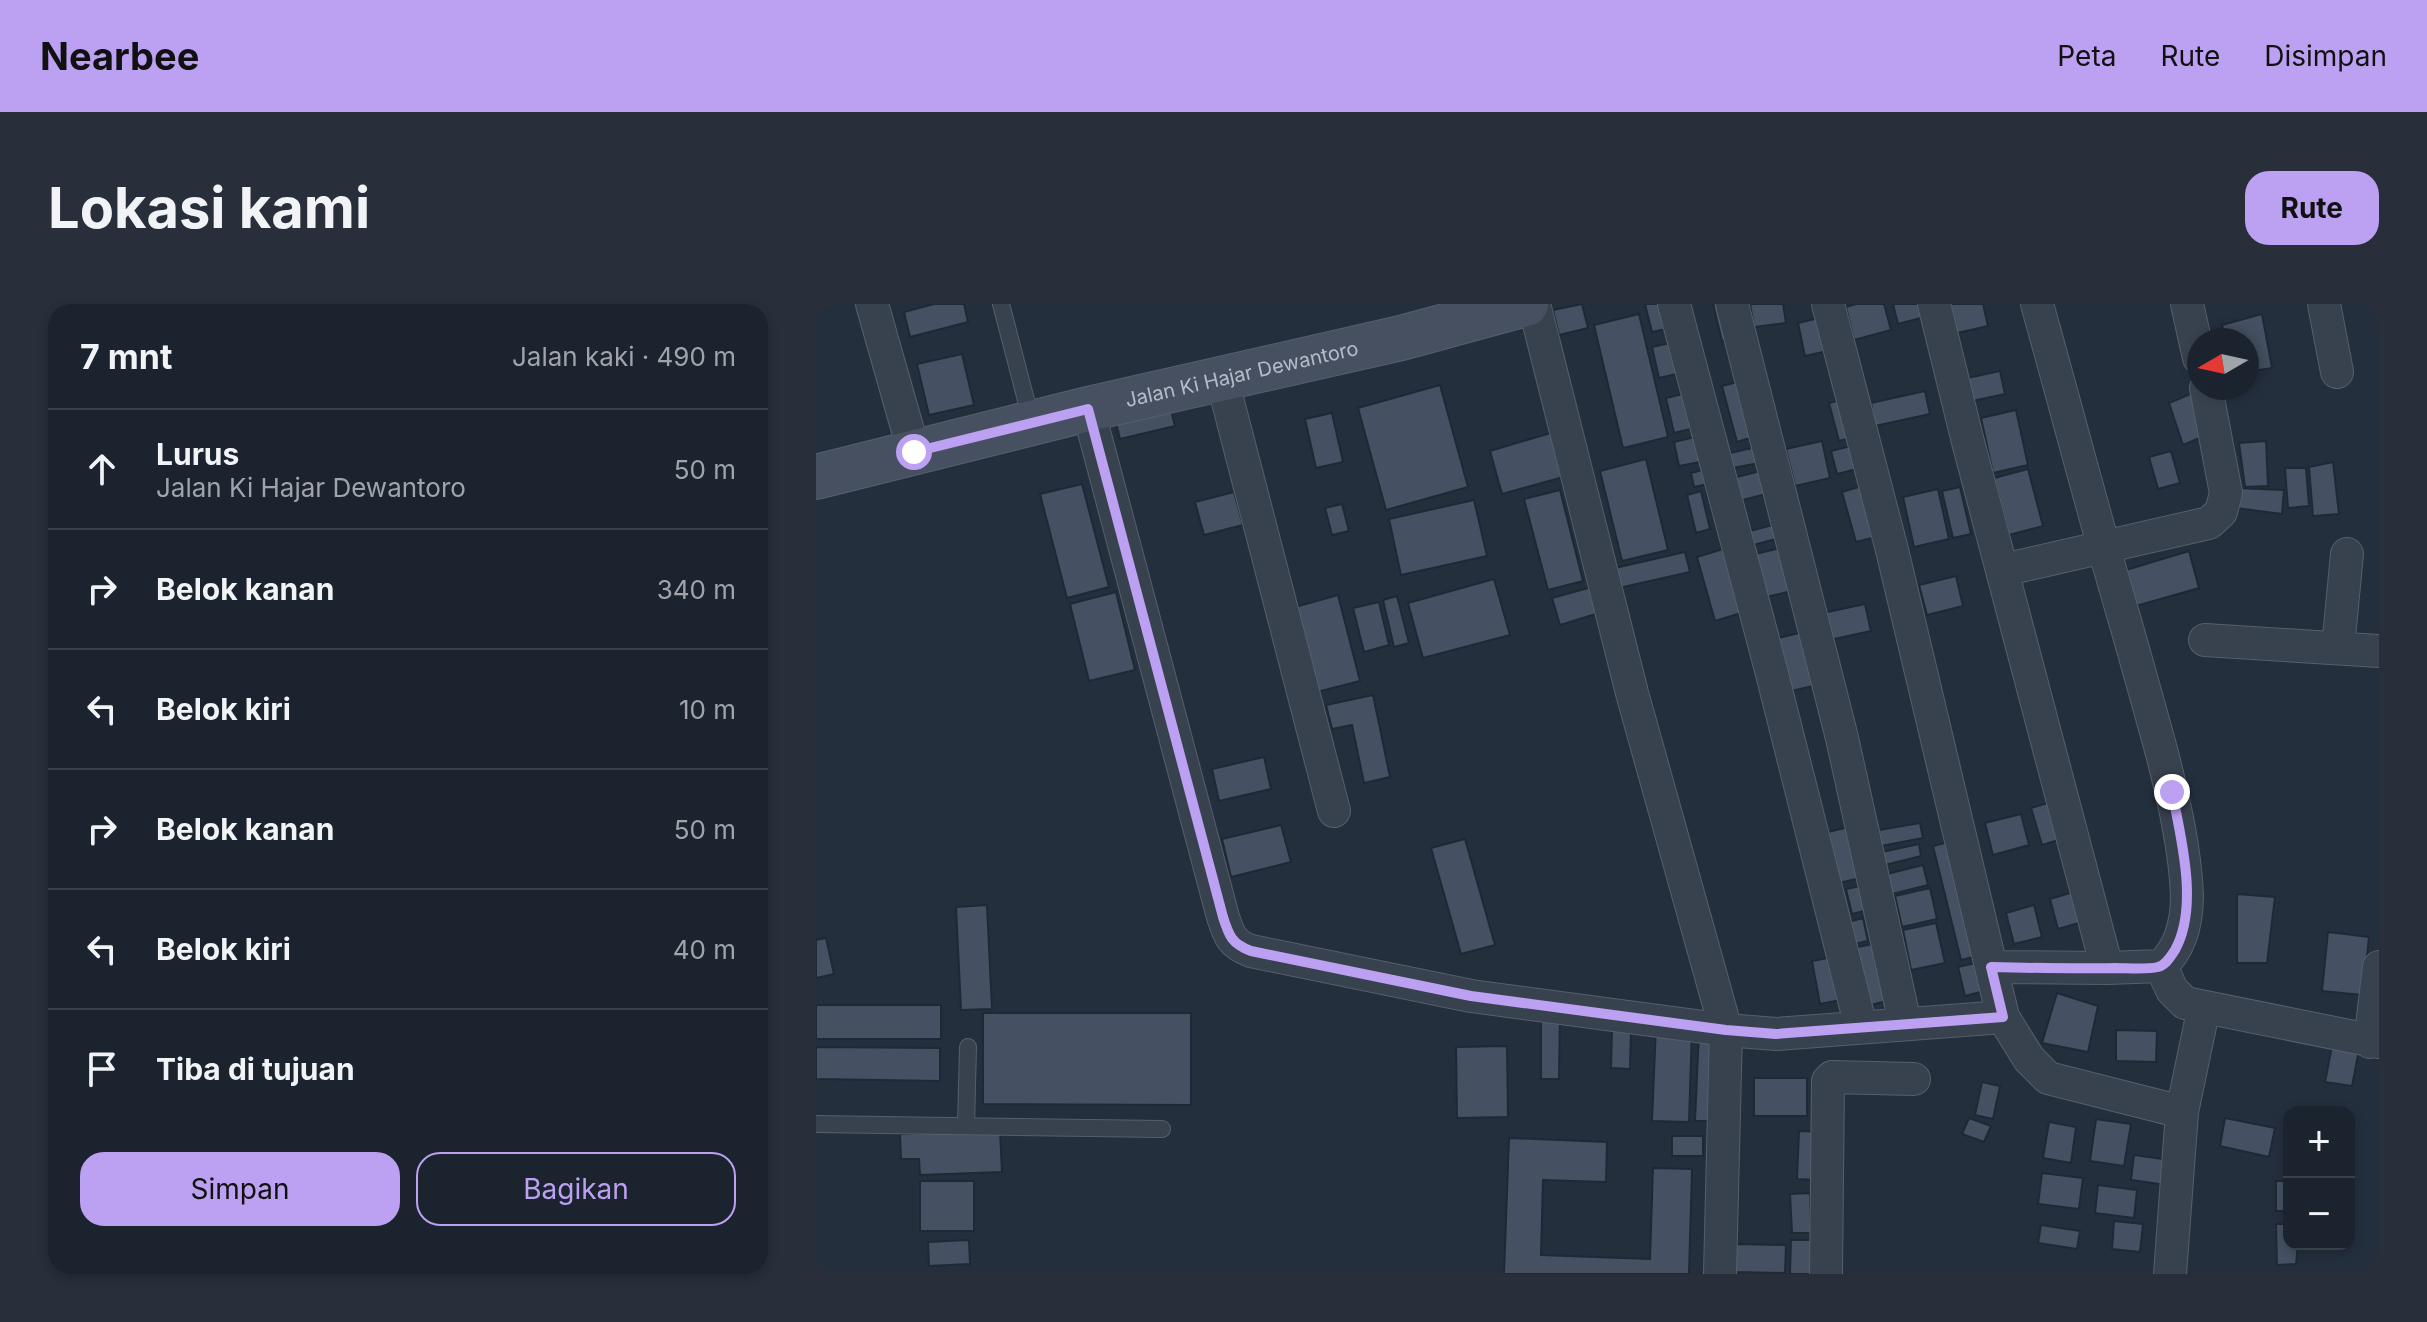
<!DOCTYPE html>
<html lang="id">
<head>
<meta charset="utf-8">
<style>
  :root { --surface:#1b232e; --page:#282f3a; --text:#f1f3f6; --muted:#a0a4aa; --line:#39404a; --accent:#bca0f2 }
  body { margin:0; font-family:Inter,sans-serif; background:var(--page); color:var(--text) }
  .controls { position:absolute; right:24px; bottom:24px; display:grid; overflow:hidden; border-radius:16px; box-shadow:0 4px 12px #0003 }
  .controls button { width:72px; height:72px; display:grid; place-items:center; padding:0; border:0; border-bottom:2px solid var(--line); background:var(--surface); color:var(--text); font:40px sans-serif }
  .compass { position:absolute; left:1371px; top:24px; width:72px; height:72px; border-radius:50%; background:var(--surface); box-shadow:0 4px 12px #0003; rotate:261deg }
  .stop { position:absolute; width:24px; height:24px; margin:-18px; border:6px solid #bca0f2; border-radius:50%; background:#fff }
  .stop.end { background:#bca0f2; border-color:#fff; box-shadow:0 2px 8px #0008 }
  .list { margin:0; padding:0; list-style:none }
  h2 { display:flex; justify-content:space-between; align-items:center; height:104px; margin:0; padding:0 32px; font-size:34px }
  h2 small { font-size:26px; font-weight:400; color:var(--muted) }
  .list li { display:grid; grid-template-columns:52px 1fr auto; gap:24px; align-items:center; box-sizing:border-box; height:120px; padding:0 32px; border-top:2px solid var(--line) }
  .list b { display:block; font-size:30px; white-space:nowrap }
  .list p { margin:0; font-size:26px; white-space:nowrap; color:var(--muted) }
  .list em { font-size:26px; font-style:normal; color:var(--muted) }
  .actions { display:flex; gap:16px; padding:24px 32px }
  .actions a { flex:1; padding:18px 0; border:2px solid var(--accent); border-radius:24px; text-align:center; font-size:28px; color:var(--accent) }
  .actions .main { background:var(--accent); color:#111 }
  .icon { flex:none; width:44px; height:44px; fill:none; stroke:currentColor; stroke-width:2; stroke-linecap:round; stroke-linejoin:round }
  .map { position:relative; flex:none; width:1563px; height:970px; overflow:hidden; border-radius:24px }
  header { display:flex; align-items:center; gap:48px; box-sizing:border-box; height:112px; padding:0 40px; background:var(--accent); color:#111 }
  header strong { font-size:38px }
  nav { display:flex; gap:44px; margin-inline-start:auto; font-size:28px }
  .intro { display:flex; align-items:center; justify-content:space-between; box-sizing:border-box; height:192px; padding:0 48px }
  h1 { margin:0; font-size:56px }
  .button { padding:20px 36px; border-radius:24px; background:var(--accent); color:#111; font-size:28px; font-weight:700 }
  main { display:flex; gap:48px; padding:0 48px }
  aside { flex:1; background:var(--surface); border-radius:24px; box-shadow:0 4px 12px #0003 }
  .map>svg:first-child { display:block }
  .building { fill:#455162; stroke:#1f2835; stroke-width:2 }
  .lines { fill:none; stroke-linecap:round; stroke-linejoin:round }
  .lane-casing { stroke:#565f6c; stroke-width:18 }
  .street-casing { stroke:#565f6c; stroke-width:34 }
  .secondary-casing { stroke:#565f6c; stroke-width:46 }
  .lane { stroke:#38414e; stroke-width:16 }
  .street { stroke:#38414e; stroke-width:32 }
  .secondary { stroke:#465061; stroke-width:44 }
  .route { stroke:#bca0f2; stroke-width:10 }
  .labels { text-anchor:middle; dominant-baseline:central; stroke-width:8; stroke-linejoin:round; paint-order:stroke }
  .street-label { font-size:20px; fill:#b4bcc9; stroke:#1d2633 }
</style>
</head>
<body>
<header>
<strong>Nearbee</strong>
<nav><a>Peta</a><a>Rute</a><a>Disimpan</a></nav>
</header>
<div class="intro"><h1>Lokasi kami</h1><a class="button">Rute</a></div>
<main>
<aside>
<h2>7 mnt<small>Jalan kaki · 490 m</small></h2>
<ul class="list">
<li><svg class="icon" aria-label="ahead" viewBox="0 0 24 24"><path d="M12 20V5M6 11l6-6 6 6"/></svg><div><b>Lurus</b><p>Jalan Ki Hajar Dewantoro</p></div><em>50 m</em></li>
<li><svg class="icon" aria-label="right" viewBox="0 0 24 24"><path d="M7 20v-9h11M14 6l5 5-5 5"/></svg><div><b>Belok kanan</b></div><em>340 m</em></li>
<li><svg class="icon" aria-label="left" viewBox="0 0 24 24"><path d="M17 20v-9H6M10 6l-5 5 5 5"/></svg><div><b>Belok kiri</b></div><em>10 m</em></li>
<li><svg class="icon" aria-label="right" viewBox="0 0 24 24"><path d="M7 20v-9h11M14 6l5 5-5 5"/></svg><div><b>Belok kanan</b></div><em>50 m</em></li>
<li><svg class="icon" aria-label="left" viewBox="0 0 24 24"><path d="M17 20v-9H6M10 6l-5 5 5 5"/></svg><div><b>Belok kiri</b></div><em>40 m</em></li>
<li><svg class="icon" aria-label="arrive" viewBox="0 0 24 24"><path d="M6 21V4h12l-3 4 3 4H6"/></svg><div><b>Tiba di tujuan</b></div></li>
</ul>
<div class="actions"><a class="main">Simpan</a><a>Bagikan</a></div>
</aside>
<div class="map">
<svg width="1563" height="970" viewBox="0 0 1563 970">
  <rect width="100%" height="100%" fill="#242f3e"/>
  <path class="building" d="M118,0H148L152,18L94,33L88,8Z
    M766,0L772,24L743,31L737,6Z
    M829,0H844L850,25L836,28Z
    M897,0H913L921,33L906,37Z
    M934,0H967L970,19L938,23Z
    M1040,0H1068L1075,26L1038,36L1030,3Z
    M1077,0H1114L1116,11L1082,20Z
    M1134,0H1167L1172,22L1141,29Z
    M823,10L852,133L807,144L778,21Z
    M1446,10L1456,64L1431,68V36H1410L1406,21Z
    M1012,12L1020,45L989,52L982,19Z
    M863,37L869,68L843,74L836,43Z
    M146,50L158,101L113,111L101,60Z
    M1184,67L1189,90L1156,97L1151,74Z
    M929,76L944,131L921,138L906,82Z
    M624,81L652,183L570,206L542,104Z
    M879,87L887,122L858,129L850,94Z
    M1109,87L1114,110L1059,122L1055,99Z
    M1379,88L1393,130L1367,141L1353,99Z
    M1029,95L1039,133L1023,137L1013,99Z
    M353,98L359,122L304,135L298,111Z
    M1200,106L1212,161L1177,169L1165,114Z
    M516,109L527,158L500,164L489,115Z
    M738,128L751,172L686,190L674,147Z
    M879,133L884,158L863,162L858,138Z
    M1006,137L1014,174L979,182L970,145Z
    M1450,137L1452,182L1429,183L1423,139Z
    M1047,139L1053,162L1021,170L1015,147Z
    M945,142L948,158L917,164L914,149Z
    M1355,147L1364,179L1342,185L1333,153Z
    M830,155L852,246L806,257L784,167Z
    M1517,158L1523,210L1497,212L1493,163Z
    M898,163L901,178L878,183L875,169Z
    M1469,164H1490L1493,202L1472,204Z
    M1212,165L1227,222L1193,231L1178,174Z
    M948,166L954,189L923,197L917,174Z
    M266,180L293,283L251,294L224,190Z
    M1046,182L1060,233L1040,238L1026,188Z
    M1144,183L1155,230L1137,234L1126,187Z
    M1420,184L1468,186L1466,210L1420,204Z
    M1122,185L1133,235L1098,243L1087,193Z
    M744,186L767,277L732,286L708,195Z
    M885,187L894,225L880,229L871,191Z
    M418,188L427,221L388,231L379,198Z
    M658,196L671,252L585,271L573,215Z
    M526,200L533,227L516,231L509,204Z
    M968,218L971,232L934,242L930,228Z
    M973,242L984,285L950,293L939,250Z
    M907,245L925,309L899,317L881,253Z
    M1373,247L1383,284L1320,302L1310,266Z
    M869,248L874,268L803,284L799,264Z
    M1140,272L1147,302L1111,311L1103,281Z
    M678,275L694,331L607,354L592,299Z
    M776,283L783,309L744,321L736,294Z
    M300,288L319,366L273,377L254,300Z
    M522,291L544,377L501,388L479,303Z
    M581,292L593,339L578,343L567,296Z
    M563,298L573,341L548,348L537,304Z
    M1049,300L1055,327L1013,336L1007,309Z
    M992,327L1006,380L975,387L962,334Z
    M557,391L574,473L548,479L536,421L516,425L510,401Z
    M448,453L455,485L403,497L396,465Z
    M1242,496L1253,533L1226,541L1215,504Z
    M1205,510L1213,541L1177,551L1169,519Z
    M1104,519L1107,534L1065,542L1063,526Z
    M465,521L475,558L415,573L406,535Z
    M1041,521L1053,572L1023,579L1012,528Z
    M649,535L679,641L645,650L615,544Z
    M1140,536L1169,650L1145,656L1117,542Z
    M1103,540L1105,552L1069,561L1066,548Z
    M1107,561L1112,581L1076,590L1071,570Z
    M1054,580L1060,604L1036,610L1030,585Z
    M1114,584L1121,615L1086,623L1079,592Z
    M1264,586L1273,616L1242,625L1234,595Z
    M1421,590L1459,593L1451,659H1421Z
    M171,601L176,705L145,706L140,603Z
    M1218,601L1226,633L1198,640L1190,609Z
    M1047,614L1052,637L1038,640L1032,618Z
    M1120,619L1129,659L1095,666L1087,626Z
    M1512,628L1553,633L1547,691L1506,687Z
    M10,634L18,670L0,674V636Z
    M1065,638L1078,695L1051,702L1038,644Z
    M1022,652L1030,695L1004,700L996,657Z
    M1168,657L1176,685L1149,692L1142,663Z
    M1241,689L1282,702L1272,748L1226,739Z
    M0,701H125V735H0Z
    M725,704L744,705L743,775H725Z
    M167,709H375V801L167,800Z
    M840,722L876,723L873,818L836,817Z
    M796,724L815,725L814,765L795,764Z
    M1300,726L1341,727L1340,758L1300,757Z
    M883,728H898L894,817H879Z
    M691,742L692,813L641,814L640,743Z
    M1516,742L1543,746L1536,782L1509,778Z
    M0,743L124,744V777L0,775Z
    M938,774H991V812H938Z
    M1166,778L1184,782L1177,815L1159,811Z
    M1153,814L1175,822L1168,838L1146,830Z
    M1409,814L1459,824L1453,853L1404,842Z
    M1280,815L1315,820L1308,862L1274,857Z
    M1233,818L1260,823L1255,859L1227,854Z
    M184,826L186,868L104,871L103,855H85L84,830Z
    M983,827L1005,828L1003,876L981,875Z
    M856,832H887V852H856Z
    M693,834L791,838L790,878L727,876L725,951L834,955L837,864L876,865L873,970H688Z
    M1318,851L1354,856L1350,881L1315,876Z
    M1226,869L1267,874L1263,905L1222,900Z
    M104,877H158V927H104Z
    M1460,877H1473V907H1460Z
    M1282,881L1321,886L1318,914L1279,909Z
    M994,889L995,929H976L974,890Z
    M1298,917L1327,920L1324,948L1296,945Z
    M1460,920H1473V940H1482L1480,960L1461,961Z
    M1225,921L1264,927L1261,945L1222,939Z
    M153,936L154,960L113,962L112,938Z
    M975,936H1005V970H974Z
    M920,940L970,941L969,969L919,968Z"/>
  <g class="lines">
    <g class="lane-casing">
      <path id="lane" d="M185,0L216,119
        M0,820L346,825
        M150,822L152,743"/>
    </g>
    <g class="street-casing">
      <path id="street" d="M56,0L98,148
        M718,0L816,389L910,726L904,970
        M858,0L955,366L1045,723
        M916,0L1026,434L1089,719
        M1012,0L1076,246L1187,713L1213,755L1232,774L1366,808
        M1118,0L1151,134L1291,664L1345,662L1356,686L1369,699L1563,738
        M1221,0C1249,100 1275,200 1304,300C1319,351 1333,402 1347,453C1358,498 1369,544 1371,591C1371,618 1365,644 1345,662
        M1371,0L1383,54
        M1508,0L1521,68
        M406,75L518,507
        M272,105L407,613C413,632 416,640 435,647L655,692L910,726L960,730L1187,713
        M1187,266L1393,219L1405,208L1410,189L1390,84
        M1389,336L1563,347
        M1522,344L1531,250
        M1175,663L1291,664
        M1554,738L1563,663
        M1010,970L1012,777L1016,773L1098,775
        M1354,970L1366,808L1388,703"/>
    </g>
    <g class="secondary-casing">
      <g id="secondary">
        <path id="s1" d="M0,173L272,105L585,34L710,0"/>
      </g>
    </g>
    <use href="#lane" class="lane"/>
    <use href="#street" class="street"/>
    <use href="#secondary" class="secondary"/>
  </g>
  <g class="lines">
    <path class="route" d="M98,148L272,105L407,613C413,632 416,640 435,647L655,692L910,726L960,730L1187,713L1175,663C1216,664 1258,665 1299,664C1312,664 1329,666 1342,663C1350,661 1355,652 1359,646C1383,603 1365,534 1356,488"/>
  </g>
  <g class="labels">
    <g class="street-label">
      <text stroke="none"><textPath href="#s1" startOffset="438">Jalan Ki Hajar Dewantoro</textPath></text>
    </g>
  </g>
</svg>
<div class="controls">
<button>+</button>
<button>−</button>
</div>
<svg class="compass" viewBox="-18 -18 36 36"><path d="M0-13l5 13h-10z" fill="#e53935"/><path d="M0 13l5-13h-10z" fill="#a0a4aa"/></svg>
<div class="stop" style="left:98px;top:148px"></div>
<div class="stop end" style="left:1356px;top:488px"></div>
</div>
</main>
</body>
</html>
